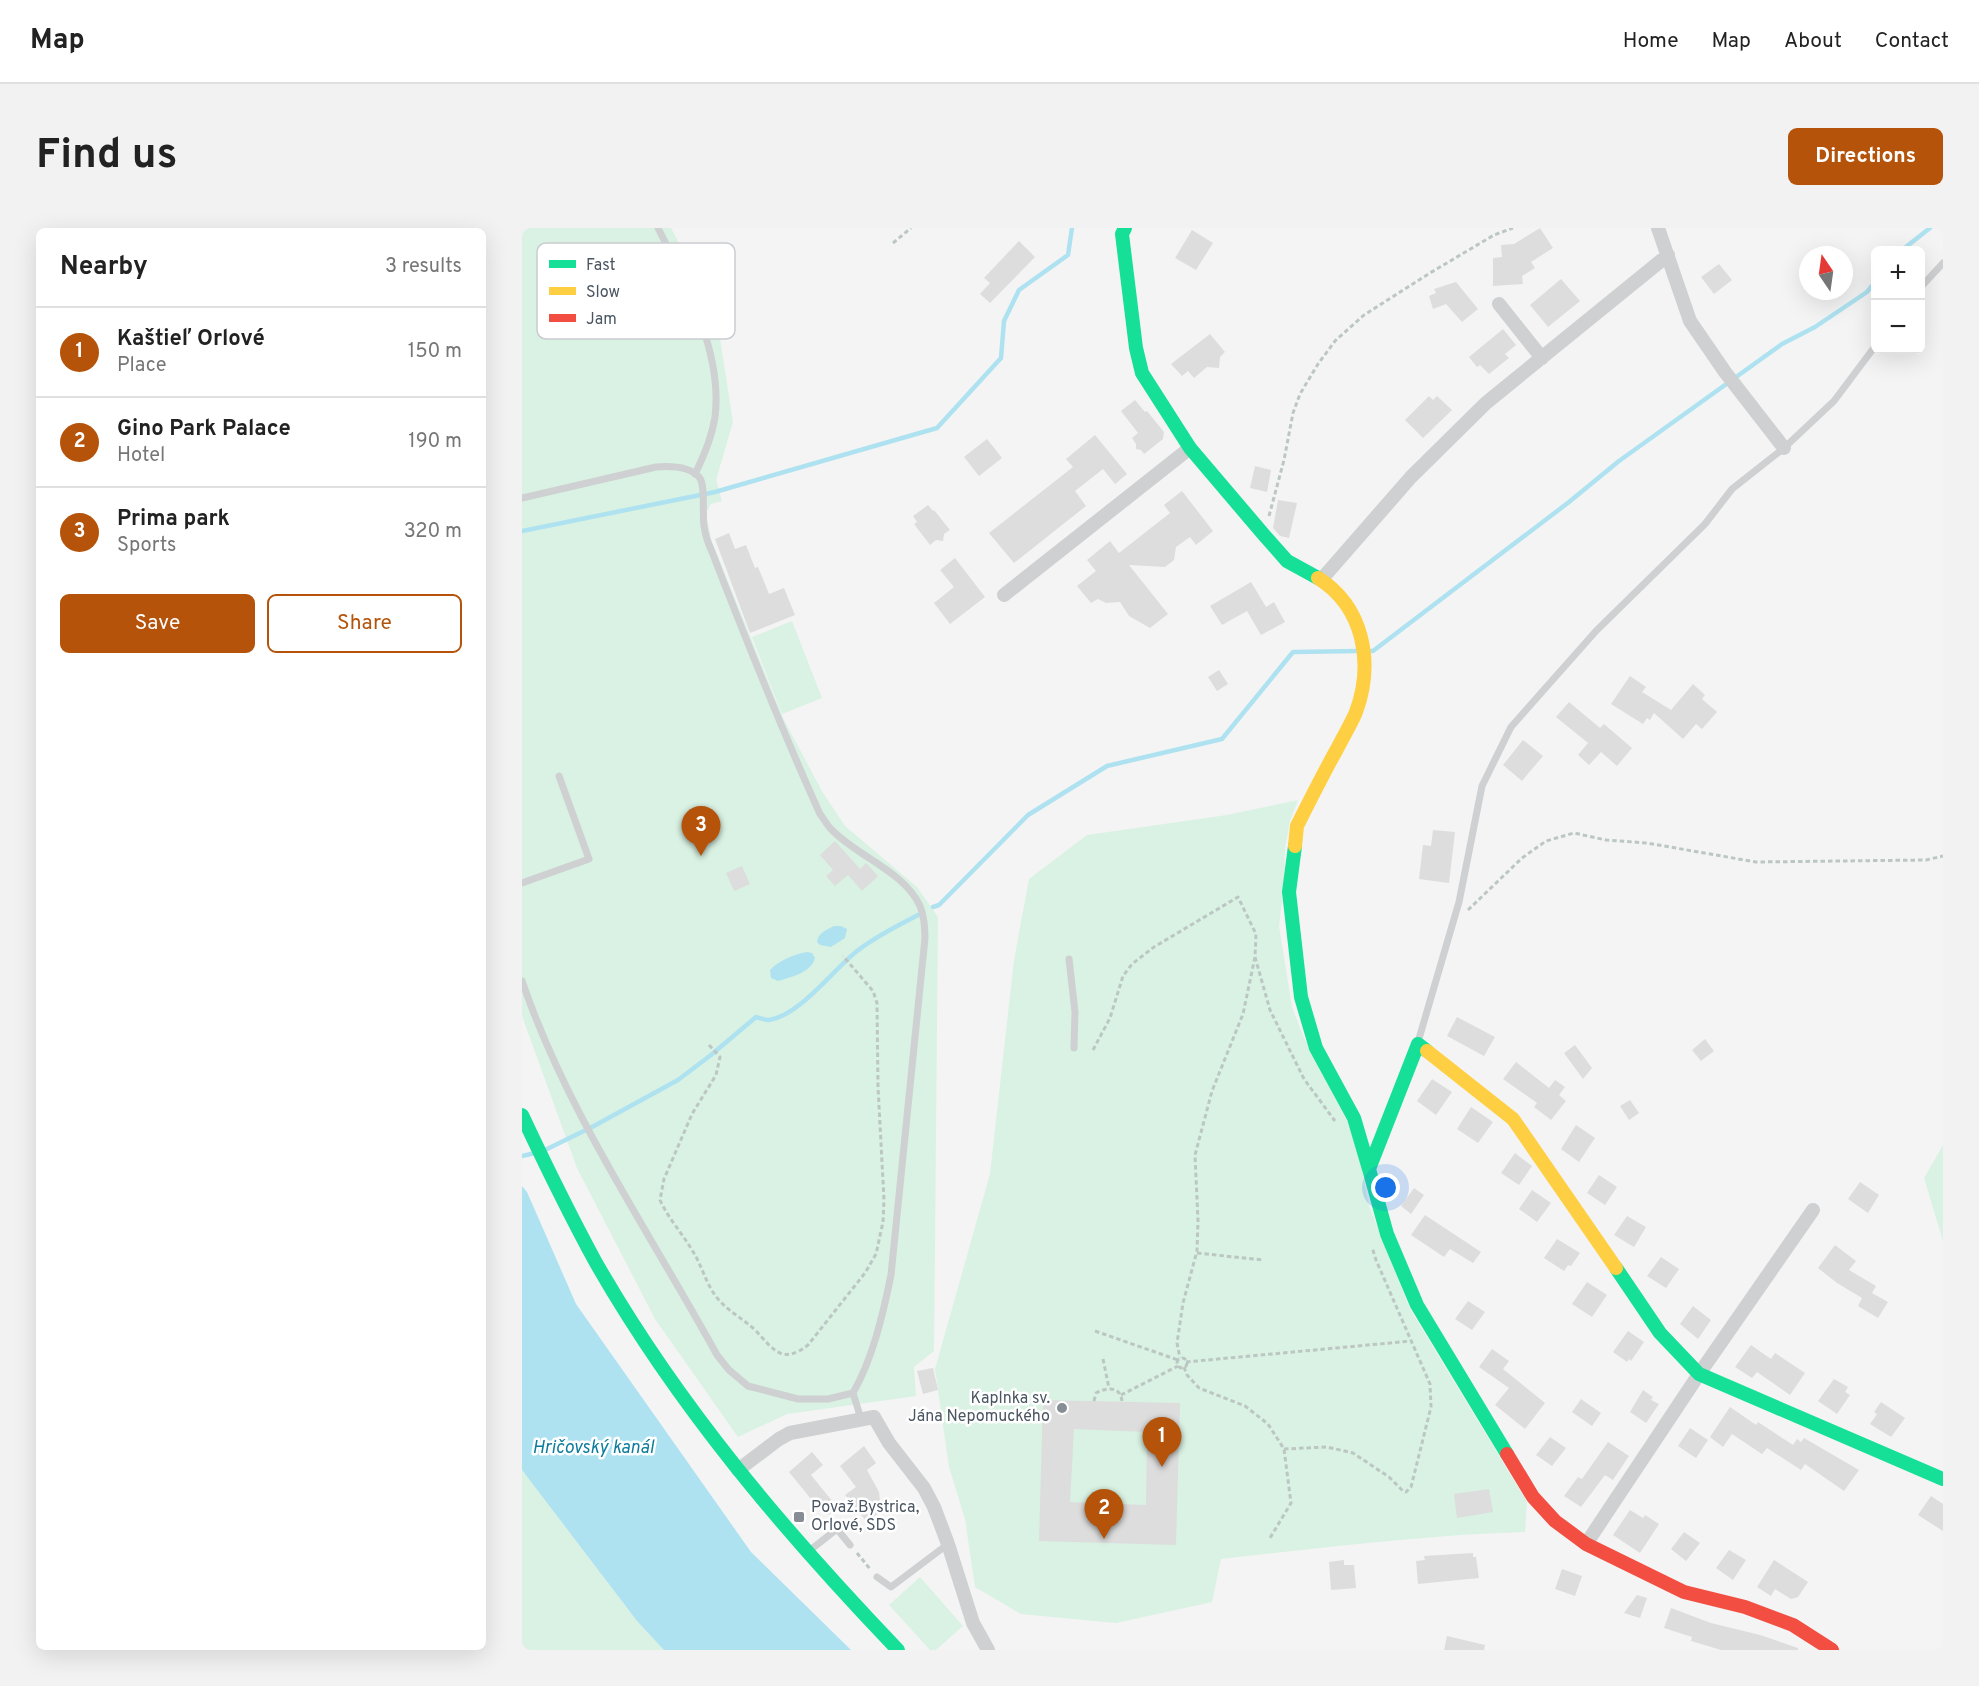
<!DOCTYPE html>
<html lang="en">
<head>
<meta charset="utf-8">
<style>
  :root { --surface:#fff; --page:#f2f2f2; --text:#222; --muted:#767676; --line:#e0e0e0; --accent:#b45309 }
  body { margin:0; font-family:Overpass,sans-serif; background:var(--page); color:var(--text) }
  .controls { position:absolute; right:18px; top:18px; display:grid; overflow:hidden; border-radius:9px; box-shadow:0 6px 24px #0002 }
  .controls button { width:54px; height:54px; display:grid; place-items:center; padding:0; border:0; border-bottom:2px solid var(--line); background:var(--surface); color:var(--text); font:30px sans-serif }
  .compass { position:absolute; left:1277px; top:18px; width:54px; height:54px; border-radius:50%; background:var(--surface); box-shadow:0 6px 24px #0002; rotate:347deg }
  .you { position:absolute; left:864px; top:960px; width:21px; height:21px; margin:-15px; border:4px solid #fff; border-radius:50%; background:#1a73e8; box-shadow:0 0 0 9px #1a73e833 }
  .badge { display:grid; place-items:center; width:39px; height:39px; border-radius:50%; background:var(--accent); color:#fff; font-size:20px; font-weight:700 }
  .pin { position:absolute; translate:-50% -50px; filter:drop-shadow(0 2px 3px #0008) }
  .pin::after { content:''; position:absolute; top:32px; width:21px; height:18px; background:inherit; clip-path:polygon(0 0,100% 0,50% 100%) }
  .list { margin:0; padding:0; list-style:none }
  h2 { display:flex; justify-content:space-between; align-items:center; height:78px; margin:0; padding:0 24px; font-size:26px }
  h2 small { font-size:20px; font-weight:400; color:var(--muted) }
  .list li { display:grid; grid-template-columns:39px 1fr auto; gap:18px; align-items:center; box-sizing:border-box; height:90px; padding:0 24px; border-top:2px solid var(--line) }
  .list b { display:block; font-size:22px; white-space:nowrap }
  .list p { margin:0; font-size:20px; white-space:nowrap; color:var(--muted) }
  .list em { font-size:20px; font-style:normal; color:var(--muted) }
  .actions { display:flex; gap:12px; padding:18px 24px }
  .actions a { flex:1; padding:14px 0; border:2px solid var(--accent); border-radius:9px; text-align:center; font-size:21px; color:var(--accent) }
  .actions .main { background:var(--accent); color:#fff }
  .map { position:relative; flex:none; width:1421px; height:1422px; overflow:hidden; border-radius:9px }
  header { display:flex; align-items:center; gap:36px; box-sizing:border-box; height:84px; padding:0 30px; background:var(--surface); border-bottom:2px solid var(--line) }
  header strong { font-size:28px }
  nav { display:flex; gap:33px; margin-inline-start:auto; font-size:21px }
  .intro { display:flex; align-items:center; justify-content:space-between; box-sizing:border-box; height:144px; padding:0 36px }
  h1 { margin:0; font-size:42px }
  .button { padding:15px 27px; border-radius:9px; background:var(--accent); color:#fff; font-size:21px; font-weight:700 }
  main { display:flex; gap:36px; padding:0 36px }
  aside { flex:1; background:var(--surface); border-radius:9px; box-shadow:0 6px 24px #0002 }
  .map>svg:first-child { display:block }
  .green { fill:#d9f2e3 }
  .water { fill:#aee2f0 }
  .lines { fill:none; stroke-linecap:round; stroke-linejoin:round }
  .stream { stroke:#aee2f0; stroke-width:4.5 }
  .building { fill:#ddddde; fill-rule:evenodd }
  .path { stroke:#bcc7c4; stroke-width:3; stroke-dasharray:4.5 3; stroke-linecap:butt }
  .lane { stroke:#ced0d2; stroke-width:7 }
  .street { stroke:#ced0d2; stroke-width:14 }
  .fast { stroke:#16e098; stroke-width:14 }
  .slow { stroke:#ffcf43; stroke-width:14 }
  .jam { stroke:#f24e42; stroke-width:14 }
  .poi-dot { fill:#868d94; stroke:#fff; stroke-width:2 }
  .labels { text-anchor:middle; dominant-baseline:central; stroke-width:5; stroke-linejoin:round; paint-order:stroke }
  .poi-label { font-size:16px; fill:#4a5661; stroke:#fff; text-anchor:end }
  .water-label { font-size:18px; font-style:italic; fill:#0c7c9b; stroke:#fff }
  .key { fill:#fff; stroke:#c9ccd0; stroke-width:1.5 }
  .key-label { font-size:16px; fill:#4a5661 }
</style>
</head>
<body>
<header>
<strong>Map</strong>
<nav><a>Home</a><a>Map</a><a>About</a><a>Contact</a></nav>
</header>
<div class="intro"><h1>Find us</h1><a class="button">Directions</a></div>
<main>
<aside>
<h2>Nearby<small>3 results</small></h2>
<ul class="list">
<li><span class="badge">1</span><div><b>Kaštieľ Orlové</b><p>Place</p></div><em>150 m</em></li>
<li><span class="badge">2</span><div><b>Gino Park Palace</b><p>Hotel</p></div><em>190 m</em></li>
<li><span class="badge">3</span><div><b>Prima park</b><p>Sports</p></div><em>320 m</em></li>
</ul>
<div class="actions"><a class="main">Save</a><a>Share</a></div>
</aside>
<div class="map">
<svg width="1421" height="1422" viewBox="0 0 1421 1422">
  <rect width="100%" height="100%" fill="#f4f4f4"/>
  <path class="green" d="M0,0H149L194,85L211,194L194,252L200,273L189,276L184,285L189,311L262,492L301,565L323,598L395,659L416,689L412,1123L392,1139L394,1168L265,1186L216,1209L133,1091L55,940L0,788Z
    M270,393L300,470L260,486L230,409Z
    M776,572L768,593L763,621L762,655L757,698L770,779L782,810L826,895L837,926L847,978L888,1081L1005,1274L1003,1304C901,1307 800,1320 699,1331L690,1374L594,1395L499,1386L453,1359L443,1291L427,1239L413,1141L468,946L492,732L507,651L565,607L705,587Z
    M1421,917V1013L1402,950Z
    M0,1242L115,1393L142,1422H0Z
    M398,1349L441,1398L414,1422H408L367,1377Z"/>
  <path class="water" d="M312,698H319L325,701L323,710L309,719L298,717L295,714C296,705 304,702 312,698Z
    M285,724L290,725L293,730C289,745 269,749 256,753L249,750L248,742C256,733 272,726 285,724Z
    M0,958L5,964L54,1076L229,1324L329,1422H142L115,1393L0,1242Z"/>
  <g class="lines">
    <path class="stream" d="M1380,22L1408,0
      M0,303L193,264L415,200L479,130L482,93L497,62L546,27L550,0
      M846,423H851L1047,274L1097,233L1260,116L1293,99L1345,64L1354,53
      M411,679L417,677L506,587L585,538L700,511L771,424L837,423
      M21,923L70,899L156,852L189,827L234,789C238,790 243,792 247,792C278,787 311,742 335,723C354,708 375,698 396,687
      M0,928L13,925"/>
  </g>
  <path class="building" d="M1018,0L1031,20L1009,34L1013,40L1000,48L1001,56L971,58V30L980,29L979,17L992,16Z
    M670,2L691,15L674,42L653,30Z
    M497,13L513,29L468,75L458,66L468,55L462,50Z
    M1197,36L1210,52L1192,66L1179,49Z
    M1039,51L1058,73L1026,99L1008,77Z
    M934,54L956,81L940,94L924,76L911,81L907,68L914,65L912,61Z
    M981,101L994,117L983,126L987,130L967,146L958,137L955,139L947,129Z
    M688,106L703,124L698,129L697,140L685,139L672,150L666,143L660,148L649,136Z
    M907,168L911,172L915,168L930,182L901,210L883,192Z
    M613,172L623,184L625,183L642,204L641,211L622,226L619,222L614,221V216L610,210L616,205L599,183Z
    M573,207L605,246L593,256L581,241L553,263L564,278L492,335L467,305L551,239L544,231Z
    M465,211L480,230L457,248L442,229Z
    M733,238L749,242L745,264L728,260Z
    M660,263L691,303L674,317L668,309L654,319L652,332L643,339L607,337L646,386L628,400L607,388L598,374L584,375L576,371L569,375L555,358L574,343L565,332L588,313L597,325L648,285L642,277Z
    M756,272L775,275L767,310L758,308L751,300Z
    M406,277L411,283L412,282L428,302L422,306L421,313L414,312L408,317L392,296L395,294L391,288Z
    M207,305L213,321L224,317L233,340L236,339L247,366L262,360L273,387L228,405L193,311Z
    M433,330L463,369L428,396L412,375L432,359L418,342Z
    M729,354L744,379L752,374L763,394L739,407L725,383L700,397L688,378Z
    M697,442L706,456L695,463L686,449Z
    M1108,448L1124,459L1120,464L1149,482L1171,456L1183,467L1180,471L1195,484L1180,501L1174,496L1161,511L1132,485L1128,492L1125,490L1121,496L1089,476Z
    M1047,474L1078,500L1082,496L1110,520L1095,538L1079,524L1067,537L1056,527L1066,515L1034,489Z
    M1001,512L1021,528L1000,553L981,537Z
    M911,602L933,604L927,655L897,651L901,617L909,618Z
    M313,613L338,641L344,635L356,648L340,663L326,647L313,658L304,648L311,642L298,627Z
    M220,638L228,656L212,663L204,645Z
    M935,789L973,809L962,828L925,808Z
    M1183,811L1192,823L1179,833L1170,822Z
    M1053,817L1070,840L1061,851L1042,825Z
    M994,834L1027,860L1033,852L1043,859L1037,867L1044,873L1029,892L1012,879L1015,875L981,851Z
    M910,851L930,864L914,887L895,873Z
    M1108,872L1117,885L1107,892L1098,878Z
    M949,879L971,894L956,915L935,901Z
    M1054,897L1073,910L1057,934L1039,921Z
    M993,925L1010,938L997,957L979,945Z
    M1077,947L1095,959L1083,977L1065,965Z
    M1338,954L1357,967L1346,985L1326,971Z
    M892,960L902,967L889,986L879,978Z
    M1010,962L1029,975L1015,994L997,981Z
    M903,987L959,1024L951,1035L928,1021L922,1029L889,1007Z
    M1105,988L1124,999L1112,1019L1092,1007Z
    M1035,1011L1058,1025L1049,1038L1046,1037L1042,1043L1022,1030Z
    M1313,1017L1334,1033L1327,1042L1354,1058L1350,1065L1366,1074L1356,1090L1336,1078L1340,1070L1315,1055L1296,1040Z
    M1139,1029L1157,1041L1144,1060L1125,1048Z
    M1065,1054L1085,1067L1070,1089L1050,1076Z
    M946,1073L963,1084L950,1102L933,1091Z
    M1171,1078L1189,1092L1176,1111L1158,1096Z
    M1106,1103L1122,1114L1109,1133L1107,1131L1105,1134L1091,1124Z
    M1229,1117L1249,1131L1253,1125L1283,1145L1268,1167L1235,1144L1230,1150L1213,1139Z
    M970,1121L987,1133L981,1141L1023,1175L1003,1201L973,1177L987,1160L957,1139Z
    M411,1140L416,1162L401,1166L395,1143Z
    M1312,1151L1326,1159L1323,1164L1328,1167L1315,1186L1296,1173Z
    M1121,1162L1131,1169L1129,1172L1137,1176L1124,1195L1108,1184Z
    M1059,1171L1079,1185L1070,1198L1050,1184Z
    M521,1172L658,1175L654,1317L517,1313ZM552,1201L625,1204L624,1277L548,1274Z
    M1359,1174L1383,1190L1369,1209L1348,1196L1355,1186L1352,1184Z
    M1208,1179L1234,1197L1236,1194L1271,1217L1275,1211L1279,1214L1282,1210L1337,1242L1322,1263L1283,1236L1279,1242L1245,1220L1240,1226L1210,1206L1201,1219L1188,1209Z
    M1168,1200L1186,1212L1174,1230L1156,1218Z
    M1028,1209L1044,1220L1030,1238L1014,1227Z
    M1086,1214L1107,1228L1091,1252L1083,1247L1059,1279L1042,1268L1056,1249L1060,1251Z
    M342,1218L354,1235L345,1242L357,1264L359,1283L345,1294L323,1267L334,1259L318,1238Z
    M290,1224L301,1237L289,1247L315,1279L306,1287L295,1275L293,1276L267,1244Z
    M967,1261L971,1284L935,1290L932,1266Z
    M1409,1268L1421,1276V1303L1396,1287Z
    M1108,1282L1121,1290L1123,1287L1137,1296L1118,1325L1091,1307Z
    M1162,1304L1178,1315L1164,1333L1149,1321Z
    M1207,1322L1224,1332L1211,1352L1194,1340Z
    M951,1325V1329H954L957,1350L896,1356L894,1333L903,1332L902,1328Z
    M822,1332V1337H832L834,1360L809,1362L807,1334Z
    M1252,1332L1286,1354L1276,1369L1269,1371L1253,1361L1249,1368L1235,1359Z
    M1040,1341L1060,1348L1053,1368L1033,1361Z
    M1115,1367L1125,1370L1118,1390L1102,1385Z
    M1149,1380L1189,1395L1238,1407L1276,1420V1422H1199L1169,1413L1170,1409L1142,1400Z
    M925,1408L963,1417L962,1422H922Z"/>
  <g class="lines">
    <path class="path" d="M371,15L389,0
      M747,288L762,232L771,185L778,166L796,136L813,113L842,87L908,45L972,7L991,0
      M946,682L1000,630L1024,613L1052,605L1084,612L1125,615L1234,634L1404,632L1421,628
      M733,729L748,782L782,851L813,893
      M187,817L198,829L194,847L170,886L142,951L138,972C146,990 160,1005 170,1022C180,1037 184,1057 196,1071C208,1085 222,1091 234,1103C252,1122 260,1137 286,1117L343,1045L354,1026L361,994L362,972L356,859L355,775L351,763L321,728
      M571,822L588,790L601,748L610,736L632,719L716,669L734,706L733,729L721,786L690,863L673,927L676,993L675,1023L661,1075L655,1115L658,1130
      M675,1025L741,1032
      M573,1103L656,1132
      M655 1135a5 5 0 1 1 10 0a5 5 0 1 1-10 0Z
      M581,1131L587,1160
      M664,1134L889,1113
      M662,1139L665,1147L677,1160L723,1178L746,1196L762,1221L769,1275L748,1310
      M599,1167L656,1138
      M572,1173L574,1165C585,1159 598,1158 600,1173
      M762,1221L805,1219L831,1225L867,1249L881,1263L884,1264L889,1259L909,1179L908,1156L854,1032L850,1019
      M335,1325L348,1341"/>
    <path class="lane" d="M136,0C164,56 201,125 193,189C190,208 182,228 173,246
      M1398,60L1421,35
      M0,270L134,239C147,238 167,238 177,249C184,256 180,286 182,298C183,307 186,315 190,324C224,412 259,500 298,586C302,591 305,597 309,601C334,628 382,643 398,678C402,688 403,699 403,710L369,1047C361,1086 351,1130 331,1165
      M0,655L67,631L37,548
      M547,731L553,784L552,820
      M0,753C46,887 127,1003 195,1127L207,1142L226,1158L276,1171H306L331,1165L339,1191
      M896,814L937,674L960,558L989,499L1074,403L1183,296L1210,261L1262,220L1312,173L1354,117
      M287,1323L315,1301L328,1317
      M355,1349L369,1359L426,1316"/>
    <path class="street" d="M1136,0L1168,93L1203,144L1262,220
      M977,76L1020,130
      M799,352L889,249L964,175L1146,27
      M482,367L668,220
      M216,1242L257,1211L268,1205L352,1189L367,1215L402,1260L412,1279L426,1316L451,1395L466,1422
      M1064,1316L1177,1146L1291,982"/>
    <path class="fast" d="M603,0L600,6L614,120L620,145L668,220L742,307L765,333L796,350
      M773,618L767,664L779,769L794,820L832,890L847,941
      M905,823L896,816L847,941L865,1006L895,1077L985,1226
      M0,887C23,936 47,985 73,1033C155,1177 262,1303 376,1422
      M1094,1040L1138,1105L1177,1146L1421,1251"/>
    <path class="slow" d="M773,618L775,598C788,572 801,546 815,521C821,509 829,496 834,484C852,435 842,379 796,350
      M905,823L991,891L1094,1040"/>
    <path class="jam" d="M985,1226L1011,1269L1033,1293L1064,1316L1162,1364L1223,1379L1271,1397L1310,1422"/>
  </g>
  <g class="poi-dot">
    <circle cx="540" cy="1180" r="6"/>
    <rect x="271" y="1283" width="12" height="12" rx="3"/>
  </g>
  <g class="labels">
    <g class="poi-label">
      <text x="528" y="1171">Kaplnka sv.<tspan x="528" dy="18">Jána Nepomuckého</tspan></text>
      <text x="289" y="1280" text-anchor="start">Považ.Bystrica,<tspan x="289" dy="18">Orlové, SDS</tspan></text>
    </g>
    <g class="water-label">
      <text x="71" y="1220">Hričovský kanál</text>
    </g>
  </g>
  <rect x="15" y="15" width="198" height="96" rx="9" class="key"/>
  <rect x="27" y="32" width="27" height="8" fill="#16e098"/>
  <rect x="27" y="59" width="27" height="8" fill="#ffcf43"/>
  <rect x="27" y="86" width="27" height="8" fill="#f24e42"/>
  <g class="key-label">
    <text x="64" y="42">Fast</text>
    <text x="64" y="69">Slow</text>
    <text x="64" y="96">Jam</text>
  </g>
</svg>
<div class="controls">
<button>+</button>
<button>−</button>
</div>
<svg class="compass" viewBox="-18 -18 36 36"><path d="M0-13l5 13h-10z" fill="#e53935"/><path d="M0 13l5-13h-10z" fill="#767676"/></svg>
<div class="you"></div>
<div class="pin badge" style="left:640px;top:1239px">1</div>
<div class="pin badge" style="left:582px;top:1311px">2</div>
<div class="pin badge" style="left:179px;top:628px">3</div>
</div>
</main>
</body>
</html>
